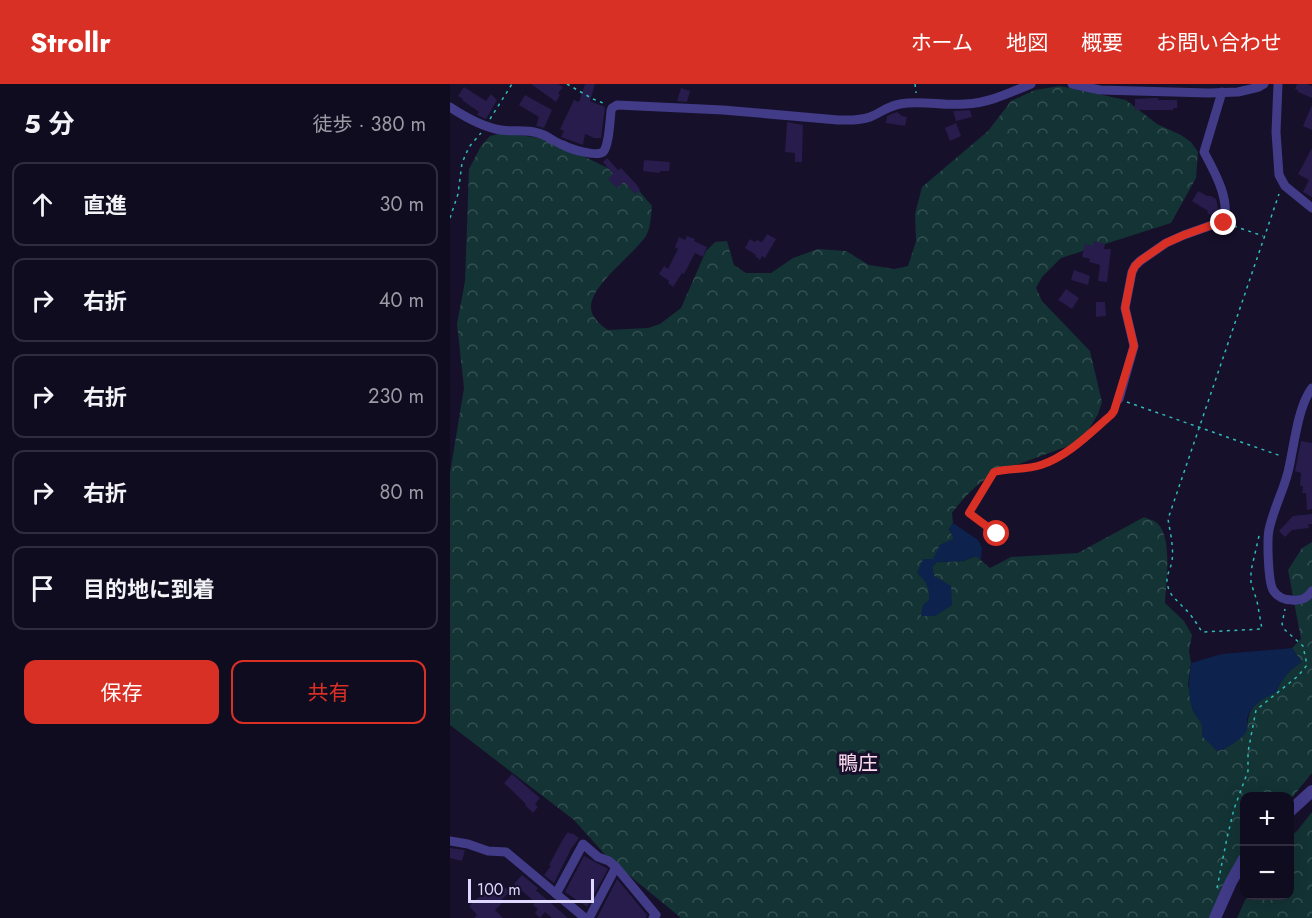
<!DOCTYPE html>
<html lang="ja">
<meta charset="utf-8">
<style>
body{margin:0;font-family:Jost,"Noto Sans JP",sans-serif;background:#1e1a2d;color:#f1f3f6}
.controls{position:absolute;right:18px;bottom:18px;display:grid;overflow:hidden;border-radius:12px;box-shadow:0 6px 24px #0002}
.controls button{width:54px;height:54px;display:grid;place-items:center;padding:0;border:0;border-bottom:2px solid #302c3e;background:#100c20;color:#f1f3f6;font:30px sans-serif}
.scale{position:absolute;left:18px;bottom:15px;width:126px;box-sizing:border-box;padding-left:6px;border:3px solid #dfd9ff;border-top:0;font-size:16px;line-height:21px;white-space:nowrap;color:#dfd9ff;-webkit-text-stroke:4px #16102a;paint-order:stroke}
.stop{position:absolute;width:18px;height:18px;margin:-14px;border:4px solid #d93025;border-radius:50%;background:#fff}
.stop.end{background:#d93025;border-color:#fff;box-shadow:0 2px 6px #0008}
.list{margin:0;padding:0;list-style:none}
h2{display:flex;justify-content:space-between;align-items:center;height:78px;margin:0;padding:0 24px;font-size:26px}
h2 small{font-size:20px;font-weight:400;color:#9c9ba5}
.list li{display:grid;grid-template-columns:39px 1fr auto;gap:18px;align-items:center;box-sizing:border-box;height:84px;margin:0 12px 12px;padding:0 12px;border:2px solid #302c3e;border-radius:12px}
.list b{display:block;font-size:22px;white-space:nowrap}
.list em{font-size:20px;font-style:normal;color:#9c9ba5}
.actions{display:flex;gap:12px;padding:18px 24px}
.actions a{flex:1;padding:14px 0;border:2px solid #d93025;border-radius:12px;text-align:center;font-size:21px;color:#d93025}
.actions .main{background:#d93025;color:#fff}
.icon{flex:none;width:33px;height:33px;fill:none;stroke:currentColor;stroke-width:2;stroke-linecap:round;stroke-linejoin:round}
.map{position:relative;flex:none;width:862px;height:834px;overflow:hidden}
header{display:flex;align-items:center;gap:36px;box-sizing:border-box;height:84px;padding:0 30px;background:#d93025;color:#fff}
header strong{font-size:28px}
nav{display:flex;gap:33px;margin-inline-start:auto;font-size:21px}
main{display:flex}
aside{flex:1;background:#100c20}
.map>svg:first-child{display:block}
.forest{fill:url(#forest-crowns)}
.water{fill:#0d224c}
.building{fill:#271c4b}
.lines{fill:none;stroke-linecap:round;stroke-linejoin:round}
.path{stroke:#30bcb9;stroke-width:1.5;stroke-dasharray:3 4.5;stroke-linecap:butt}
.minor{stroke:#413b88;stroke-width:9}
.tertiary{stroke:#413b88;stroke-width:12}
.route{stroke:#d93025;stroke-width:8}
.labels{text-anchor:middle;stroke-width:6;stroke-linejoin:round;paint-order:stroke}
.quarter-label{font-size:20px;fill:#ffdbf0;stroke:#16102a}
</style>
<header>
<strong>Strollr</strong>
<nav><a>ホーム</a><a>地図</a><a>概要</a><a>お問い合わせ</a></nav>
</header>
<main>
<aside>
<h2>5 分<small>徒歩 · 380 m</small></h2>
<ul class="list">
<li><svg class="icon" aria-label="ahead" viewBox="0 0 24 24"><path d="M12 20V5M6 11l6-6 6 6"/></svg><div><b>直進</b></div><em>30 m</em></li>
<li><svg class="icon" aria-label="right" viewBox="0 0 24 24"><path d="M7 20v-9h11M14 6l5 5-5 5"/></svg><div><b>右折</b></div><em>40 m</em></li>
<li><svg class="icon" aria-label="right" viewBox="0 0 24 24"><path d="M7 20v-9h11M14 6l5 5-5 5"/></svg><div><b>右折</b></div><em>230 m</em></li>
<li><svg class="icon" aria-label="right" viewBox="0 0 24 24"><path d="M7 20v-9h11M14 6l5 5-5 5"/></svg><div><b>右折</b></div><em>80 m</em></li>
<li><svg class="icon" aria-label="arrive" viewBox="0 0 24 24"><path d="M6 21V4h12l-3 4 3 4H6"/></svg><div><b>目的地に到着</b></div></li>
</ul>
<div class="actions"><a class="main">保存</a><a>共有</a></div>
</aside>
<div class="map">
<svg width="862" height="834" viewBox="0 0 862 834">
<defs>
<pattern id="forest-crowns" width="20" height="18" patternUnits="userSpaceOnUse" patternTransform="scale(1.5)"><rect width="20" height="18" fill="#133334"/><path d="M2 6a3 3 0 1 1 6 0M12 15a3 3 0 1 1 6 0" fill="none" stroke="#355052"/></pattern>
</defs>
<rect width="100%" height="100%" fill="#16102a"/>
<g class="forest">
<path d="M 610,2 L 676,16 L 707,40 L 731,51 L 741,58 L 748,68 L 746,94 L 721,139 L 611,174 L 592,193 L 586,204 L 592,217 L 640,267 L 652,318 L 648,330 L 635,352 L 624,360 L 547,388 C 528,398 515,412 502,429 L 503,439 L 499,445 L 504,455 L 490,461 L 475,496 L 480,507 L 479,516 L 485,532 L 484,493 L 482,483 L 487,478 L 513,477 L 526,472 L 540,484 L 561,473 L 628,469 L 694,433 C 698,435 704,436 707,439 C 723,453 716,499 715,519 L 734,537 L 742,551 L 739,567 L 741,579 L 738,600 L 743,627 L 773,666 L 797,646 C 798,623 806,617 826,608 C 831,595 839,586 851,578 L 842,564 L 851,555 L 838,486 L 852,464 L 862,458 L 862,689 L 840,716 L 840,712 L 794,712 L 794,762 L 759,834 L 229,834 L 230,833 L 159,775 L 124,736 L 0,641 L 0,389 L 14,304 L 7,240 L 15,197 L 19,85 L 31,62 L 40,52 L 52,49 L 91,54 L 104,58 L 164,87 L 186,103 L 202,122 C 201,130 201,142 197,150 C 186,170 133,205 142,229 C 145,236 152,242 158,246 L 198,244 L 210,240 L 231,224 L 256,167 L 265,158 L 277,157 L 284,181 L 296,189 L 321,189 L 343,174 L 368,165 L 396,167 L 419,181 L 445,185 L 458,182 L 466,157 L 465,130 L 472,103 L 538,47 L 561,17 L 585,6 Z"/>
<polygon points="862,728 862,834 787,834 797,812 840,812 840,753 847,747"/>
</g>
<g class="water">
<path d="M 503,439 L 528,456 L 532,464 L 531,476 L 526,472 L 513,477 L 487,478 L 482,483 L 484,492 L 501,502 L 502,521 L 485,532 L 471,532 L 473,521 L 479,516 C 480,503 476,497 467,489 L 473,475 L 483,475 L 490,461 L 504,455 L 499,445 Z"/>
<path d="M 842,564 L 852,578 C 840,586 831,595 826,608 C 816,613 802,620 798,632 C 796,636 798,642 797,646 C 794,654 775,666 767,667 L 752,652 C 753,633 749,640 743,626 C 737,613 739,593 741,579 L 772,570 Z"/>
</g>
<g class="building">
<polygon points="81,0 108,0 113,3 108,9 110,11 106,18"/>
<polygon points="135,0 145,0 140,17 155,23 151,54 144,54 135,50 133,61 111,53 114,47 110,45 124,16 129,18"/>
<polygon points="847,0 857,0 862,2 862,14 848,8 848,6 845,5"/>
<polygon points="14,3 36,17 41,10 47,16 36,35 27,31 29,28 12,16 13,15 8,12"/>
<polygon points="231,4 240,7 237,18 227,17"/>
<polygon points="75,11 102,26 94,44 86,42 89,33 69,21"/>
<polygon points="701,14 708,14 708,16 727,16 727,24 723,24 723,26 685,26 685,15"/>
<polygon points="862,21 862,46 853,42"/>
<polygon points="520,26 522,33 506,37 503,27"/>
<polygon points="447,28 452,32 457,33 455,42 436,39 437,32"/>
<polygon points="337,38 353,41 352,78 345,78 345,69 335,68"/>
<polygon points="506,39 511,52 500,57 495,44"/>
<polygon points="862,64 862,113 853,108 859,96 848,90"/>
<polygon points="157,74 168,86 171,84 187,101 190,106 185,110 174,98 167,104 158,95 163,90 153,78"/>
<polygon points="194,76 220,78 219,87 210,87 210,89 193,87"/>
<polygon points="748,107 757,112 761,112 766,115 769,129 766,133 764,133 757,129 758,127 742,117"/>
<polygon points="317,150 326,155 315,174 312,172 310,176 305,172 306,171 295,164 300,155 305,158 307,156 312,158"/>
<polygon points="237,152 245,155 244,157 257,163 253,173 245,169 234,190 232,189 223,203 218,199 219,197 209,190 214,182 218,185 228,165 225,163 229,153 235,156"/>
<polygon points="644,157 655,160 654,165 661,165 657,198 648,197 650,181 639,178 640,175 632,173 635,160 643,162"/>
<polygon points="624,186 640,192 638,201 621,196"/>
<polygon points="616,205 629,214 622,225 608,216"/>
<polygon points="646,218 655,218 656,232 646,233"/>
<polygon points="851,357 862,359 862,425 857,426 856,409 852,409 853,402 850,402 851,389 845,387"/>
<polygon points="862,430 862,440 858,440 859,444 842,446 835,453 829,447 843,432"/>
<polygon points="62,690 90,714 85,720 88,723 83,729 75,721 76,720 54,699"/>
<polygon points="118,748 121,750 122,749 129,754 121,765 104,799 94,791 101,782 99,781 113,755"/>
<polygon points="0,764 15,766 12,777 0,774"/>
<polygon points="134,772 158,785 137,823 115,808"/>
<polygon points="72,791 88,804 86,807 88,808 118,834 102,834 95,828 90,834 85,829 88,825 83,821 85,818 64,800"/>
<polygon points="167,795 197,831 196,834 147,834"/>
<polygon points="53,802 60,808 52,815 54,817 45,826 53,834 24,834 27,831 19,822 40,803 46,809"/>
</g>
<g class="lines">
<g class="path">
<polyline points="117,0 143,15 153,19"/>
<polyline points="465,0 466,9"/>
<polyline points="40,35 62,0"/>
<polyline points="0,134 8,110 12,79 19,63 31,49"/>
<polyline points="784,142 813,152"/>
<polyline points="677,318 831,372"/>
<path d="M 547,450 L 519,429 L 544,389 C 559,384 575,386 590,381 C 608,376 660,339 666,322"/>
<path d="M 809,452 L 801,487 L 801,499 L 807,517 L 812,545 L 752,548 C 746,538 740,529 732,522 C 728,517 723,514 720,508 C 713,493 720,489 722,477 C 724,463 720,448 718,435 L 829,110"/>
<polyline points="767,804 777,754 784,725 798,687 798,668 806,626 848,592 857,581 853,562 835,546 832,540 835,525"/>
</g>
<g class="minor">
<polyline points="622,0 650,6 759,9 788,8 809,3 814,0"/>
<polyline points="828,0 826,48 829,91 835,102 862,124"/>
<path d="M 0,23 C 15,33 33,43 51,46 C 63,48 75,45 88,49 C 97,51 104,58 113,61 C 120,65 146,73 153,68 C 159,62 160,36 161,27 L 162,24 L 167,21 L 273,26 L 388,36 C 399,36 409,37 420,33 C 430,29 438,22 450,20 C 471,16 493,22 515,20 C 539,19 559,9 581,0"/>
<path d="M 862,304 C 847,324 844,364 838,388 C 833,408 823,426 819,446 C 817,456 818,497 823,506 C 827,513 835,516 842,516 C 852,517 857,514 862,507"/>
<path d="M 669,315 L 684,262 L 675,224 L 682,188 L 685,182 L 690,177 L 716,159 L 734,151 L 765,140 L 774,139 C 780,114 765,89 754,68 L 772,8"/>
<polyline points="0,757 18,760 38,767 56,768 135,834"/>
<polyline points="106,810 133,760 148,773 159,777 166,783 206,831 203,834"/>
<polyline points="139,834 166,783"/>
</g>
<g class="tertiary">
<polyline points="840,727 862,707"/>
<polyline points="765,834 781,798 794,775"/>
</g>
</g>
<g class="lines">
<path class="route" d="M 547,450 L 519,429 L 544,388 C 559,384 576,386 591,381 C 618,372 640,349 661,331 L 664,327 L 684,262 L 675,224 L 682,188 L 685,182 L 690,177 L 716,159 L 734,151 L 765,140 L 774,139"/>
</g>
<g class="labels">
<g class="quarter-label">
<text x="408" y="686">鴨庄</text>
</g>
</g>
</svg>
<div class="controls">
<button>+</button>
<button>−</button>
</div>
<div class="scale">100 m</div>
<div class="stop" style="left:547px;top:450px"></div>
<div class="stop end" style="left:774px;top:139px"></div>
</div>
</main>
